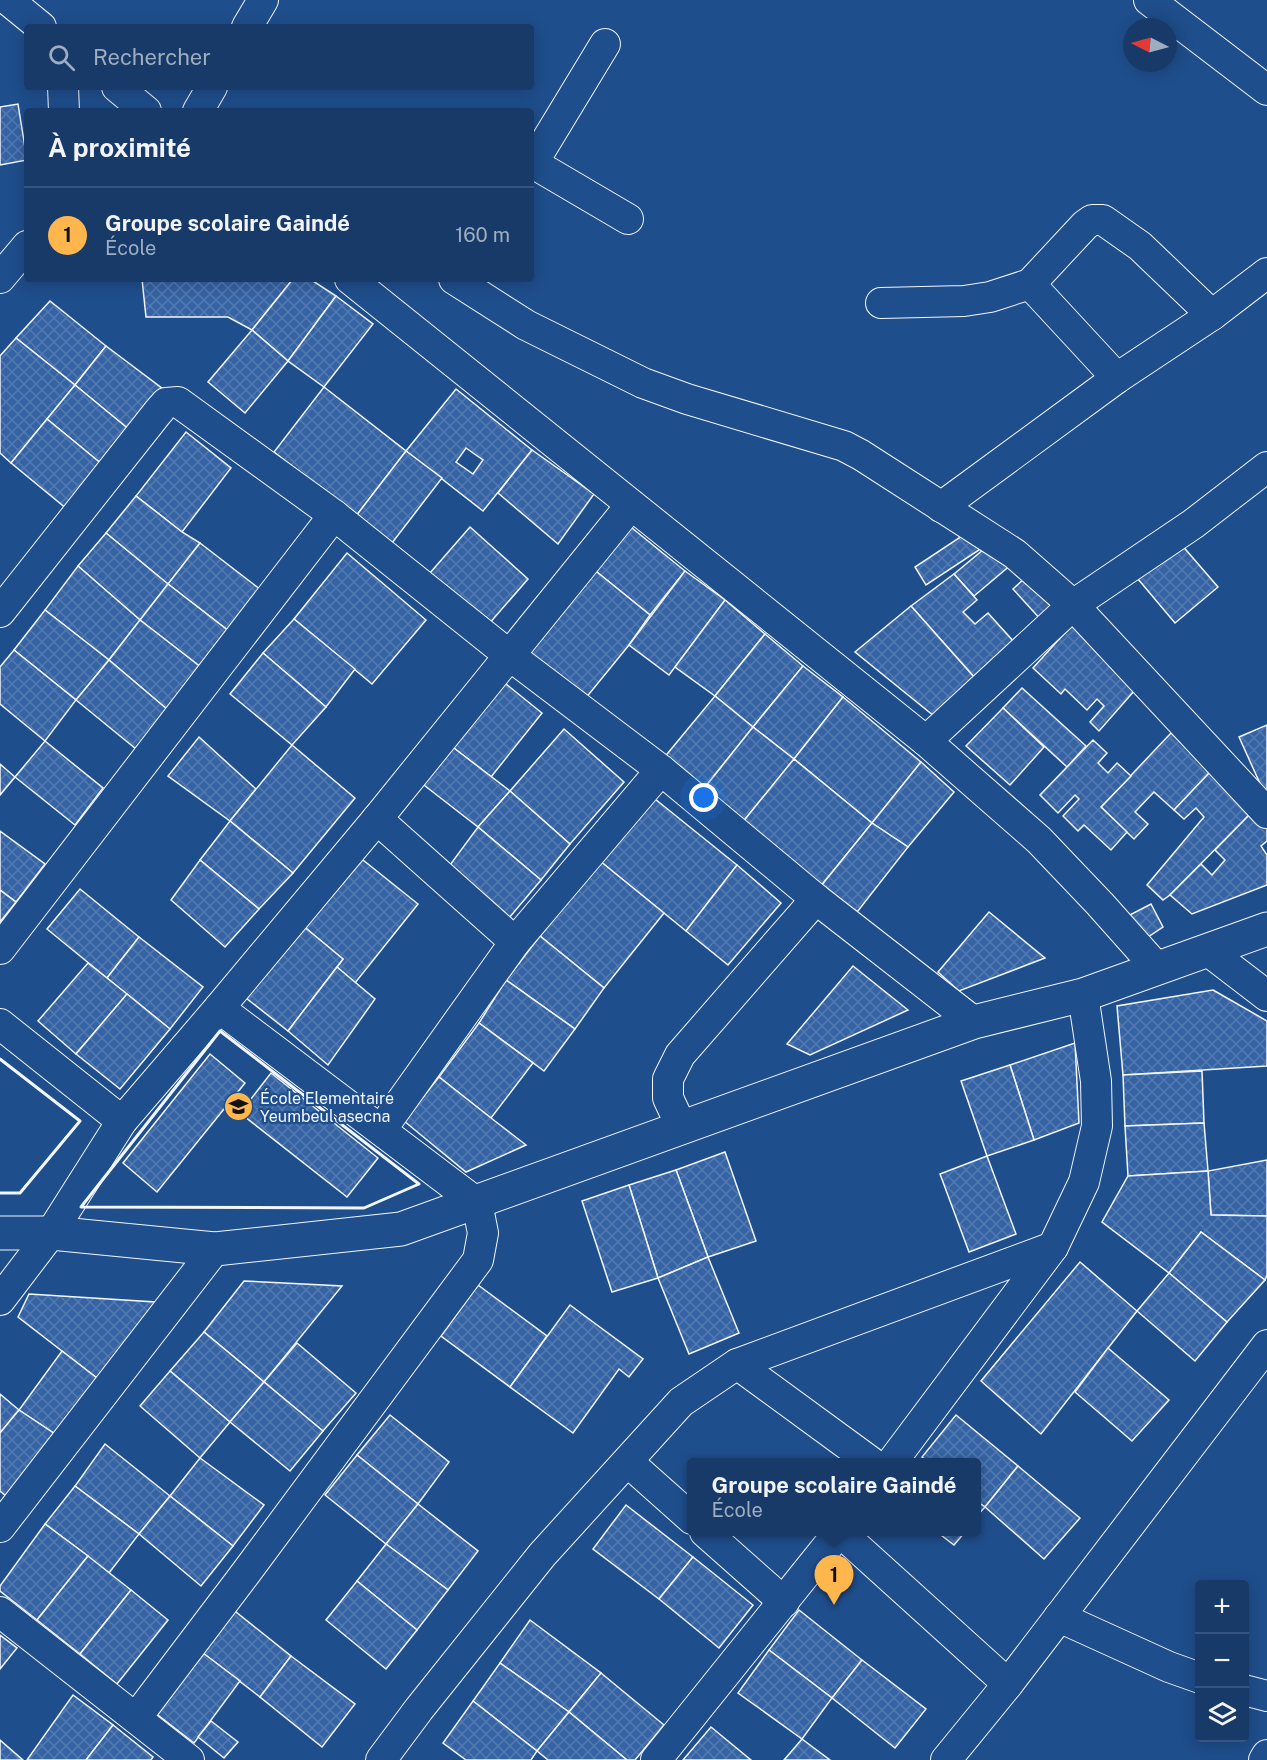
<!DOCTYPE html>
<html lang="fr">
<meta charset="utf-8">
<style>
body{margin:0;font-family:"Public Sans",sans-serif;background:#20416f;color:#f1f3f6}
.controls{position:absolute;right:18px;bottom:18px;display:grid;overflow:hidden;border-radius:6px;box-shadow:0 3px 15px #0003}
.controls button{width:54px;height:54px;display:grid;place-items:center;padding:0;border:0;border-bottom:2px solid #36547d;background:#173a69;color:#f1f3f6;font:30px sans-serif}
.compass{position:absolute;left:1123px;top:18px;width:54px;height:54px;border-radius:50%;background:#173a69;box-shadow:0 3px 15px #0003;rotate:276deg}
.you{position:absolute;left:704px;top:798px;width:21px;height:21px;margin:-15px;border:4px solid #fff;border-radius:50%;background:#1a73e8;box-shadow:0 0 0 9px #1a73e833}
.badge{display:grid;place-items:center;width:39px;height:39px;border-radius:50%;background:#ffb74d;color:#111;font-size:20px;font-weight:700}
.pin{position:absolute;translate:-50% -50px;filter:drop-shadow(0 2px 3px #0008)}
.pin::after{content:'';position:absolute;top:32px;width:21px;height:18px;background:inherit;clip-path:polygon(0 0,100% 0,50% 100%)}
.popup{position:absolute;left:687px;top:1458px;width:294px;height:78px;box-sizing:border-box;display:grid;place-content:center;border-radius:6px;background:#173a69;filter:drop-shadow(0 2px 4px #0005);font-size:20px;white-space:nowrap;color:#9eadc0}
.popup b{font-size:22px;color:#f1f3f6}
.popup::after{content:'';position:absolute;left:50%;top:100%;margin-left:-12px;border:12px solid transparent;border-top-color:#173a69}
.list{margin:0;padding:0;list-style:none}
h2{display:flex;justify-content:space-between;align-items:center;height:78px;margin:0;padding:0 24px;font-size:26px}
h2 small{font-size:20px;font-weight:400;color:#9eadc0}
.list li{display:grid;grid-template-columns:39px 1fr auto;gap:18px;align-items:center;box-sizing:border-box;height:96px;padding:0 24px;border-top:2px solid #36547d}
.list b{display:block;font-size:22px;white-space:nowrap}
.list p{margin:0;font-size:20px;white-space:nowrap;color:#9eadc0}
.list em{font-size:20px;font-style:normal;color:#9eadc0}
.icon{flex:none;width:33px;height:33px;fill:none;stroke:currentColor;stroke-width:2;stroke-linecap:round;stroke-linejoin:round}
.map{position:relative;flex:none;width:1267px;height:1760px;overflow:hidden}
.search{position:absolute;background:#173a69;box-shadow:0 3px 15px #0003;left:24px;top:24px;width:510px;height:66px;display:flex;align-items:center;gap:15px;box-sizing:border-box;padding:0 21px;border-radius:6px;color:#9eadc0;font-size:22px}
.panel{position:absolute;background:#173a69;box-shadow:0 3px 15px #0003;left:24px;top:108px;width:510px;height:174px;border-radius:6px}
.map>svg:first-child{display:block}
.building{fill:url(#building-cross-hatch);stroke:#f2f6ff;stroke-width:1.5;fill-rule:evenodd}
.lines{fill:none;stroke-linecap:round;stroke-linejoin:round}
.minor-casing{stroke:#f2f6ff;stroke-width:32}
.secondary-casing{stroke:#f2f6ff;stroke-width:35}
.minor{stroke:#1f4e8c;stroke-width:30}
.secondary{stroke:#1f4e8c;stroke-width:33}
.wall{stroke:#f2f6ff;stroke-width:3}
.labels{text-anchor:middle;stroke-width:4.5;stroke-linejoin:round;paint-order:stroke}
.poi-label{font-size:16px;fill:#f2f6ff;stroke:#1f4e8c;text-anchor:start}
</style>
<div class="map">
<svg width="1267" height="1760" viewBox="0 0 1267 1760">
<defs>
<pattern id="building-cross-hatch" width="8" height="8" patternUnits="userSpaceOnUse" patternTransform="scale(1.5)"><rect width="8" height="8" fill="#3563a3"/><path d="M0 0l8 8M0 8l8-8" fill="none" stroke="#537ab1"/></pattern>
</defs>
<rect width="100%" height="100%" fill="#1f4e8c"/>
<g class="building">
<polygon points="18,104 27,160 0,165 0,107"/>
<polygon points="142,279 293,279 252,330 228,317 146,317"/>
<polygon points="293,279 310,279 336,296 288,361 252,330"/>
<polygon points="336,296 373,324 324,387 288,361"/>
<polygon points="50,301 106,346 75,385 16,338"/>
<polygon points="252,330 288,361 245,413 208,382"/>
<polygon points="16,338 75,385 11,463 0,453 0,356"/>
<polygon points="106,346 171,395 137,436 75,385"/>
<polygon points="75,385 137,436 109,470 47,419"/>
<polygon points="324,387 406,451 356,516 274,452"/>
<path d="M 456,389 L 532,450 L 483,511 L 406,451 ZM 466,448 L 483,460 L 473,474 L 456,462 Z"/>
<polygon points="47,419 109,470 73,514 11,463"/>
<polygon points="186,432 231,468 182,532 136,496"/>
<polygon points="532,450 594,494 558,544 498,493"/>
<polygon points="406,451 442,478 392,543 356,516"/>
<polygon points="136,496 182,532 200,543 168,584 106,533"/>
<polygon points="627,524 685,571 650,615 592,568"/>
<polygon points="470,527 528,579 488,625 430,573"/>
<polygon points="971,530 982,548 926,585 915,567"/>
<polygon points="106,533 168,584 140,620 78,566"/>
<polygon points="200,543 261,590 230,632 168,584"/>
<polygon points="1180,543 1218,587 1175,623 1138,579"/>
<polygon points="989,545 1012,564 974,596 954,574"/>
<polygon points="347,553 426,620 372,684 294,619"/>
<polygon points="78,566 140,620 109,660 45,610"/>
<polygon points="592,568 650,615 629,645 585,699 523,650"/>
<polygon points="685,571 725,600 669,675 629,645"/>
<polygon points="954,574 977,600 963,612 975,624 988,613 1015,643 974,677 911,606"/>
<polygon points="1026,577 1055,611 1043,622 1013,589"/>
<polygon points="168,584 230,632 202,668 140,620"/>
<polygon points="725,600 765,634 715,696 675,667"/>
<polygon points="911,606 974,677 934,716 855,652"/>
<polygon points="45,610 109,660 76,700 14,650"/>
<polygon points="294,619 355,669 326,707 263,653"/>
<polygon points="140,620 202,668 168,710 109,660"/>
<polygon points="1072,625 1135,690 1099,731 1090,722 1104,706 1097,699 1087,710 1065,689 1061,694 1033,668"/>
<polygon points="765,634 803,666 753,727 715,696"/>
<polygon points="14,650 76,700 45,741 0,704 0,667"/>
<polygon points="263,653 326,707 292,745 230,694"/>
<polygon points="109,660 168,710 136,749 76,700"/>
<polygon points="803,666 843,697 794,759 753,727"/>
<polygon points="501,680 542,713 491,777 450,745"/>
<polygon points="1022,688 1086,746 1067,767 1003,708"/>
<polygon points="715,696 753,727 702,791 663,759"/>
<polygon points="843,697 921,762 872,823 794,759"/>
<polygon points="1003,708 1044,747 1010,785 966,746"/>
<polygon points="1267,725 1267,799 1239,737"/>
<polygon points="753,727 794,759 742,823 702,791"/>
<polygon points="564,729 624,782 570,844 510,791"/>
<polygon points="1171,733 1211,771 1174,810 1154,792 1135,812 1148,824 1134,839 1101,807"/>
<polygon points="199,737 256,789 230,821 168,776"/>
<polygon points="1093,740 1107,753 1098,763 1108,773 1117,763 1131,776 1101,807 1127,832 1111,850 1084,825 1078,831 1063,816 1079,799 1075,795 1058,813 1040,795"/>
<polygon points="45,741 103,788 75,825 15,777"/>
<polygon points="292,745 355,798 293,873 230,821"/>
<polygon points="450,745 510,791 478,827 420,782"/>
<polygon points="794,759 872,823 821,886 742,823"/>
<polygon points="921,762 954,792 908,847 872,823"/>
<polygon points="0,764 15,777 0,795"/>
<polygon points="1211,771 1253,811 1170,895 1163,900 1147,885 1204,817 1196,808 1184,819 1174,810"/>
<polygon points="510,791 570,844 541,880 478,827"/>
<polygon points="655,799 737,865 686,931 600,861"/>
<polygon points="1253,811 1267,828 1267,841 1261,846 1267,855 1267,885 1192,914 1170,895 1201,864 1212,875 1225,860 1215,850"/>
<polygon points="230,821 293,873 259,909 200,860"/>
<polygon points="872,823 908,847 854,916 821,886"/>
<polygon points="478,827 541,880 509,918 447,869"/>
<polygon points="0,831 45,864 16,902 0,890"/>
<polygon points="358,856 418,904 355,983 337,967 343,959 302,925"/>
<polygon points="200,860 259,909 225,947 171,900"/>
<polygon points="600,861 664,913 604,988 540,936"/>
<polygon points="737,865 781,903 728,965 686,931"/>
<polygon points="80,889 139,937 107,978 47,929"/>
<polygon points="0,890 16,902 0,922"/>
<polygon points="1151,904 1163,927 1139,943 1122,919"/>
<polygon points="989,912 1045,958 959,991 938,972"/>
<polygon points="302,925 343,959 288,1031 246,998"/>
<polygon points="540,936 604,988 575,1029 506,980"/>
<polygon points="139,937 203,987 170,1029 107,978"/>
<polygon points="88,963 127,994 76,1054 38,1021"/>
<polygon points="853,966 908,1010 810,1055 787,1044"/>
<polygon points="337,967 375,999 328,1065 288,1031"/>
<polygon points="506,980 575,1029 544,1071 479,1023"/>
<polygon points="1213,990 1267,1021 1267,1066 1123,1075 1117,1006"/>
<polygon points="127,994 170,1029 120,1089 76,1054"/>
<polygon points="479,1023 533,1063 491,1118 439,1077"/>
<polygon points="1075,1043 1079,1123 1034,1140 1010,1065"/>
<polygon points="210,1054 245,1083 157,1192 123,1163"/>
<polygon points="1010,1065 1034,1140 987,1156 961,1081"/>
<polygon points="1202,1071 1204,1123 1125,1126 1123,1075"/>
<polygon points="271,1073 378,1158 347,1197 240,1113"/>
<polygon points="439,1077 491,1118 526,1145 466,1172 404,1121"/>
<polygon points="1204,1123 1208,1171 1128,1176 1125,1126"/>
<polygon points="725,1152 756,1241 708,1257 676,1170"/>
<polygon points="987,1156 1016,1234 969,1252 940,1174"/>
<polygon points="1267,1160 1267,1216 1211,1215 1208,1171"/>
<polygon points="676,1170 708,1257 658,1278 629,1185"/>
<polygon points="1208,1171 1211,1215 1267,1216 1267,1275 1265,1280 1201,1232 1169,1273 1102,1222 1128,1176"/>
<polygon points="629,1185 658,1278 612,1292 582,1201"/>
<polygon points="1201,1232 1265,1280 1227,1322 1169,1273"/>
<polygon points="708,1257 739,1333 689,1354 658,1278"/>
<polygon points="1080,1262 1137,1311 1041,1434 981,1381"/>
<polygon points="1169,1273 1227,1322 1195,1361 1137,1311"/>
<polygon points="244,1281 342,1286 264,1382 204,1332"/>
<polygon points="478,1285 547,1336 510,1387 441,1336"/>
<polygon points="29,1294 171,1303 106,1385 18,1317"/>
<polygon points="570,1305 643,1359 629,1377 619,1369 573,1433 510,1387"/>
<polygon points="204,1332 264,1382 230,1422 170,1371"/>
<polygon points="297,1343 356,1393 323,1431 264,1382"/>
<polygon points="1108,1348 1169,1400 1132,1441 1075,1392"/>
<polygon points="62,1351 106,1385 61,1438 19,1410"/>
<polygon points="170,1371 230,1422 200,1458 140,1406"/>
<polygon points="264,1382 323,1431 290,1471 230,1422"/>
<polygon points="0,1394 19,1410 0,1433"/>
<polygon points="19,1410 61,1438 13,1502 0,1491 0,1433"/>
<polygon points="390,1415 449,1462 418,1504 357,1455"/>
<polygon points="956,1415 1018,1466 985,1507 976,1501 976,1462 929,1462 922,1457"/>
<polygon points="105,1444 170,1496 139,1534 75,1486"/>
<polygon points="357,1455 418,1504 386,1544 325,1495"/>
<polygon points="200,1458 264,1505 233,1546 170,1496"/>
<polygon points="1018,1466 1080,1518 1044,1559 985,1507"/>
<polygon points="75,1486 139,1534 109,1573 45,1524"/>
<polygon points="170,1496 233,1546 201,1586 139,1534"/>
<polygon points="976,1501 985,1507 976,1517"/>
<polygon points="418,1504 478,1551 448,1590 386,1544"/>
<polygon points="626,1505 693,1557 659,1599 593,1549"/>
<polygon points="45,1524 88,1556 37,1620 0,1591 0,1586"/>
<polygon points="937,1532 965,1532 954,1545"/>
<polygon points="386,1544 448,1590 417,1630 357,1581"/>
<polygon points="88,1556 131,1590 80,1654 37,1620"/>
<polygon points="693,1557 753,1605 719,1648 659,1599"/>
<polygon points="357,1581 417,1630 386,1669 326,1620"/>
<polygon points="131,1590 168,1620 117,1684 80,1654"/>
<polygon points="231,1608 291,1656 260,1697 199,1650"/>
<polygon points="799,1610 862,1660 832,1698 769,1650"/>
<polygon points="530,1620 601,1673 569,1712 500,1663"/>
<polygon points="0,1635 17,1648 0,1669"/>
<polygon points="199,1650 240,1681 194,1743 154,1712"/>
<polygon points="769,1650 832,1698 802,1739 738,1693"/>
<polygon points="291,1656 355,1704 322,1747 260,1697"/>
<polygon points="862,1660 926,1709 895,1748 832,1698"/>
<polygon points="500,1663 569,1712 537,1751 473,1701"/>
<polygon points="601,1673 664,1725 635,1760 627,1760 569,1712"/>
<polygon points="73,1695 113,1725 86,1760 27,1760"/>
<polygon points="473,1701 537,1751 531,1760 466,1760 443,1743"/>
<polygon points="569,1712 627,1760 548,1760 537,1751"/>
<polygon points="211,1721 238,1742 224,1758 198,1737"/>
<polygon points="113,1725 153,1757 151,1760 86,1760"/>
<polygon points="711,1727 751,1760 683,1760"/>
<polygon points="802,1739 830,1760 784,1760"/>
<polygon points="0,1740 23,1760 0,1760"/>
</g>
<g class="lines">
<defs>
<g id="minor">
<polyline points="8,0 41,27"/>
<polyline points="1149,0 1267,90"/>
<polyline points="247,27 263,0"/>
<polyline points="63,87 64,111"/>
<polyline points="117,87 146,111"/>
<polyline points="198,111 212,87"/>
<polyline points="531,162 628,219"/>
<polyline points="531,166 605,44"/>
<polyline points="0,278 27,246"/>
<polyline points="350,279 926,741 1039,840 1100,904 1157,968"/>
<polyline points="454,279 526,325 643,383 687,399 844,446 861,455 1015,554 1073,605 1267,813"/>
<polyline points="1030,284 1085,225 1092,220 1103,220 1140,246 1212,315"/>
<polyline points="881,303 964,301 990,297 1030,284 1117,378"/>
<polyline points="941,507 1117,378 1212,315 1267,273"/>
<polyline points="0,612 158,412 166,403 178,402 334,515 509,655 661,770 816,899 974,1022"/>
<polyline points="926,741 1073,605 1193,524 1267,467"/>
<polyline points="377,819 515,942"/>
<polyline points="0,949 334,515"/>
<polyline points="1207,950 1267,996"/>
<polyline points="0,1024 122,1121"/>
<polyline points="682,1128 668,1098 668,1079 680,1055 816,899"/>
<polyline points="381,1130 515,942 661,770"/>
<polyline points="0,1300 51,1233 122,1121 219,1008 377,819 631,505"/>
<polyline points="737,1364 871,1462"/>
<polyline points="628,1462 692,1519"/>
<polyline points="892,1462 1053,1247 1084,1182 1097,1126 1096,1081 1083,995"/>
<polyline points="0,1527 215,1249"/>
<polyline points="705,1532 784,1602"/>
<polyline points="840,1532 1008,1684"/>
<polyline points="0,1612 189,1760"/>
<polyline points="1059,1617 1169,1667 1200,1678"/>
<polyline points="1244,1690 1267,1696"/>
<polyline points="136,1718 245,1574 478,1260 483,1233 477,1203 219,1008"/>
<polyline points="381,1760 419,1709 542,1555 681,1402 737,1364 1053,1247"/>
<polyline points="656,1760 839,1532"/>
<polyline points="946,1760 1008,1684 1267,1345"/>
<polyline points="1264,1760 1267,1755"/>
</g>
<polyline id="secondary" points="0,1233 51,1233 215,1249 401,1229 974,1022 1083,995 1267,929"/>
</defs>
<use href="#minor" class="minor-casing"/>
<use href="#secondary" class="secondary-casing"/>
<use href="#minor" class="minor"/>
<use href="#secondary" class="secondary"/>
<g class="wall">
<polygon points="220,1031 419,1184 364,1208 81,1207"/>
<polyline points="0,1059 80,1121 20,1193 0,1193"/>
</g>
</g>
<defs>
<symbol id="school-disc" viewBox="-11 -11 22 22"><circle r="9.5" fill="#ffb74d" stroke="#1f4e8c"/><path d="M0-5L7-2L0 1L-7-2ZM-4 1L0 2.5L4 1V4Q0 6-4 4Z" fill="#111"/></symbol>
</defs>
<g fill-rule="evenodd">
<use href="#school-disc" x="222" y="1090" width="33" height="33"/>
</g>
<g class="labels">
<g class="poi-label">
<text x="260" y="1104">École Elementaire<tspan x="260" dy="18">Yeumbeul asecna</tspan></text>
</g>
</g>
</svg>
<div class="controls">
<button>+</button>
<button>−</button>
<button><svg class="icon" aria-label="layers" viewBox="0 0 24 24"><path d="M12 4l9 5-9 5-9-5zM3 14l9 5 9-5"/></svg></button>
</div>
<svg class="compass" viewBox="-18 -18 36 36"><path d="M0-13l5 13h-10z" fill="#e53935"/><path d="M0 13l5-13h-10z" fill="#9eadc0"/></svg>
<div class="you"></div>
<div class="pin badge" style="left:834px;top:1605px">1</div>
<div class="popup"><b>Groupe scolaire Gaindé</b>École</div>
<div class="search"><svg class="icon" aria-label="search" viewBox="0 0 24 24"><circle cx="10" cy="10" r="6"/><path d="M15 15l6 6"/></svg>Rechercher</div>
<section class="panel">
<h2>À proximité<small></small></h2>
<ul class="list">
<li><span class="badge">1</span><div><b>Groupe scolaire Gaindé</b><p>École</p></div><em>160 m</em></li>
</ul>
</section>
</div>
